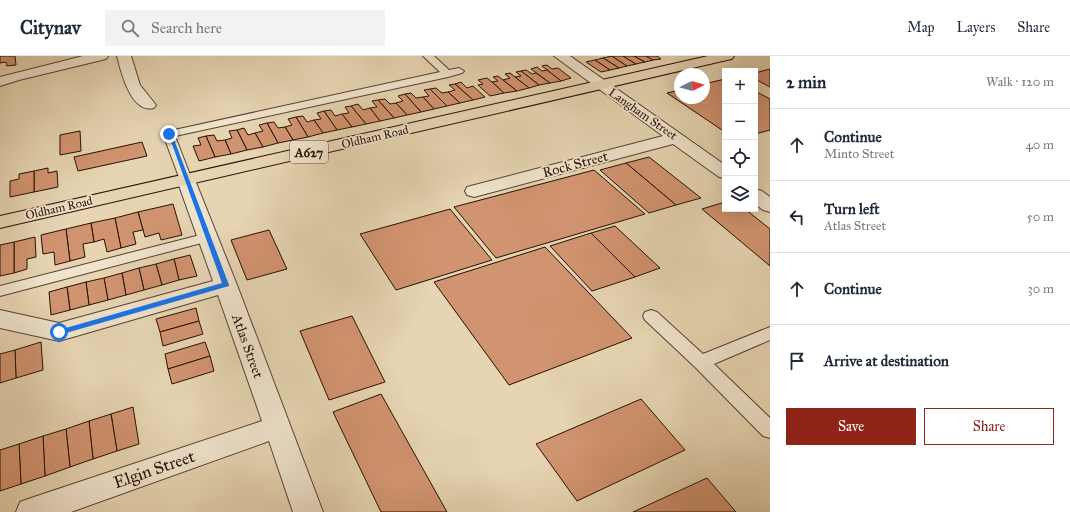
<!DOCTYPE html>
<meta charset="utf-8">
<style>
body{margin:0;font-family:"IM FELL Great Primer",serif;background:#f2f2f3;color:#1f2937}
.controls{position:absolute;right:12px;top:12px;display:grid;overflow:hidden;border-radius:0px;box-shadow:0 4px 16px #0002}
.controls button{width:36px;height:36px;display:grid;place-items:center;padding:0;border:0;border-bottom:1px solid #e0e1e3;background:#fff;color:#1f2937;font:20px sans-serif}
.compass{position:absolute;left:674px;top:12px;width:36px;height:36px;border-radius:50%;background:#fff;box-shadow:0 4px 16px #0002;rotate:85deg}
.stop{position:absolute;width:12px;height:12px;margin:-9px;border:3px solid #1a73e8;border-radius:50%;background:#fff}
.stop.end{background:#1a73e8;border-color:#fff;box-shadow:0 1px 4px #0008}
.list{margin:0;padding:0;list-style:none}
h2{display:flex;justify-content:space-between;align-items:center;height:52px;margin:0;padding:0 16px;font-size:17px}
h2 small{font-size:13px;font-weight:400;color:#747a83}
.list li{display:grid;grid-template-columns:26px 1fr auto;gap:12px;align-items:center;box-sizing:border-box;height:72px;padding:0 16px;border-top:1px solid #e0e1e3}
.list b{display:block;font-size:15px;white-space:nowrap}
.list p{margin:0;font-size:13px;white-space:nowrap;color:#747a83}
.list em{font-size:13px;font-style:normal;color:#747a83}
.actions{display:flex;gap:8px;padding:12px 16px}
.actions a{flex:1;padding:9px 0;border:1px solid #8f2418;border-radius:0px;text-align:center;font-size:14px;color:#8f2418}
.actions .main{background:#8f2418;color:#fff}
.icon{flex:none;width:22px;height:22px;fill:none;stroke:currentColor;stroke-width:2;stroke-linecap:round;stroke-linejoin:round}
.map{position:relative;flex:none;width:770px;height:456px;overflow:hidden}
header{display:flex;align-items:center;gap:24px;box-sizing:border-box;height:56px;padding:0 20px;background:#fff;border-bottom:1px solid #e0e1e3}
header strong{font-size:19px}
nav{display:flex;gap:22px;margin-inline-start:auto;font-size:14px}
.search{width:280px;height:36px;background:#f2f2f3;display:flex;align-items:center;gap:10px;box-sizing:border-box;padding:0 14px;border-radius:0px;color:#747a83;font-size:15px}
main{display:flex}
aside{flex:1;background:#fff}
.map>svg:first-child{display:block}
.building{fill:#d19470;stroke:#271002}
.lines{fill:none;stroke-linecap:round;stroke-linejoin:round}
.service-casing{stroke:#57412e;stroke-width:2}
.minor-casing{stroke:#57412e;stroke-width:2}
.trunk-casing{stroke:#271002;stroke-width:2}
.service{fill:#efe3cd;fill-rule:evenodd}
.minor{fill:#efe3cd;fill-rule:evenodd}
.trunk{fill:#e6d4b2;fill-rule:evenodd}
.route{fill:#1a73e8}
.labels{text-anchor:middle;stroke-width:3.5;stroke-linejoin:round;paint-order:stroke}
.far-street-label{font-size:12px;fill:#271002;stroke:#efe3cd}
.shield{fill:#efe3cd;stroke:#634f3f;stroke-width:1}
.shield-label{font-size:13px;font-weight:bold;fill:#271002}
.street-label{font-size:14px;fill:#271002;stroke:#efe3cd}
.near-street-label{font-size:17px;fill:#271002;stroke:#efe3cd}
</style>
<header>
<strong>Citynav</strong>
<div class="search"><svg class="icon" aria-label="search" viewBox="0 0 24 24"><circle cx="10" cy="10" r="6"/><path d="M15 15l6 6"/></svg>Search here</div>
<nav><a>Map</a><a>Layers</a><a>Share</a></nav>
</header>
<main>
<div class="map">
<svg width="770" height="456" viewBox="0 0 770 456">
<rect width="100%" height="100%" fill="#e6d4b2"/>
<filter id="stains"><feTurbulence type="fractalNoise" baseFrequency=".005" numOctaves="4"/><feColorMatrix values="0 0 0 0 .2 0 0 0 0 .09 0 0 0 0 .02 0 0 0 .5 -.17"/></filter>
<radialGradient id="worn" r=".72"><stop offset=".6" stop-color="#630" stop-opacity="0"/><stop offset="1" stop-color="#630" stop-opacity=".3"/></radialGradient>
<g class="building">
<polygon points="0,0 15,0 16,9 7,10 6,6 0,7"/>
<polygon points="612,0 627,10 619,12 603,2"/>
<polygon points="612,0 623,0 636,8 627,10"/>
<polygon points="623,0 634,0 645,6 636,8"/>
<polygon points="634,0 646,0 653,4 645,6"/>
<polygon points="646,0 657,0 661,3 653,4"/>
<polygon points="603,2 619,12 610,14 595,4"/>
<polygon points="595,4 610,14 601,16 586,6"/>
<polygon points="547,9 552,13 558,12 571,22 561,25 542,10"/>
<polygon points="537,11 542,15 547,14 561,25 550,27 531,13"/>
<polygon points="770,13 770,31 755,23 755,17"/>
<polygon points="526,14 532,18 536,17 550,27 539,29 521,15"/>
<polygon points="521,15 539,29 529,32 515,21 521,20 516,16"/>
<polygon points="510,17 515,21 529,32 517,35 503,24 510,22 505,18"/>
<polygon points="498,20 503,24 517,35 504,37 492,26 498,25 493,21"/>
<polygon points="487,22 492,26 504,37 490,40 478,29 483,28 478,24"/>
<polygon points="725,23 725,76 667,37 680,34 680,42 704,42 704,28"/>
<polygon points="461,26 467,32 473,30 485,41 473,44 455,28"/>
<polygon points="455,28 473,44 460,47 448,36 455,34 449,29"/>
<polygon points="436,32 442,37 448,36 460,47 447,50 430,33"/>
<polygon points="430,33 447,50 434,53 423,41 429,40 424,34"/>
<polygon points="755,35 770,43 770,74 755,78"/>
<polygon points="411,37 416,42 423,41 434,53 421,56 405,38"/>
<polygon points="405,38 421,56 407,59 396,47 403,45 398,40"/>
<polygon points="385,43 390,48 396,47 407,59 394,62 378,44"/>
<polygon points="378,44 394,62 380,65 370,52 377,51 372,45"/>
<polygon points="358,48 363,54 370,52 380,65 366,68 351,50"/>
<polygon points="351,50 366,68 352,71 342,58 349,57 345,51"/>
<polygon points="331,54 335,60 342,58 352,71 337,74 324,55"/>
<polygon points="324,55 337,74 323,77 314,64 321,63 317,57"/>
<polygon points="303,60 307,66 314,64 323,77 308,81 296,61"/>
<polygon points="296,61 308,81 293,84 285,71 292,69 288,63"/>
<polygon points="274,66 278,72 285,71 293,84 278,87 267,67"/>
<polygon points="267,67 278,87 263,91 255,77 263,75 259,69"/>
<polygon points="244,72 248,79 255,77 263,91 247,94 237,74"/>
<polygon points="237,74 247,94 231,98 225,84 232,82 229,75"/>
<polygon points="80,75 81,95 60,99 60,79"/>
<polygon points="214,79 217,85 225,84 231,98 215,101 206,80"/>
<polygon points="206,80 215,101 199,105 193,90 201,89 198,82"/>
<polygon points="142,86 147,100 78,115 74,101"/>
<polygon points="649,101 701,142 676,149 626,107"/>
<polygon points="626,107 676,149 649,157 600,114"/>
<polygon points="48,112 48,117 57,115 58,131 34,136 34,115"/>
<polygon points="594,114 645,158 496,202 454,151"/>
<polygon points="34,115 34,136 10,141 10,125 19,123 19,118"/>
<polygon points="725,146 725,153 745,153 770,173 770,210 702,153"/>
<polygon points="173,148 182,179 161,184 159,177 145,181 138,156"/>
<polygon points="450,153 492,204 396,234 360,178"/>
<polygon points="138,156 143,174 133,176 136,188 121,192 115,162"/>
<polygon points="115,162 121,192 107,196 104,183 94,186 91,167"/>
<polygon points="91,167 94,186 83,188 85,201 70,205 66,173"/>
<polygon points="615,170 660,212 635,221 591,177"/>
<polygon points="66,173 70,205 55,209 54,196 43,198 41,179"/>
<polygon points="269,174 287,213 247,224 231,184"/>
<polygon points="591,177 635,221 592,235 550,190"/>
<polygon points="35,181 36,201 27,203 27,213 14,217 14,186"/>
<polygon points="14,186 14,217 0,220 0,189"/>
<polygon points="545,191 632,282 509,329 434,226"/>
<polygon points="190,199 197,220 179,224 174,203"/>
<polygon points="174,203 179,224 162,229 156,208"/>
<polygon points="156,208 162,229 144,234 139,212"/>
<polygon points="139,212 144,234 126,239 122,217"/>
<polygon points="122,217 126,239 108,244 104,222"/>
<polygon points="104,222 108,244 89,249 86,226"/>
<polygon points="86,226 89,249 70,254 67,231"/>
<polygon points="67,231 70,254 51,259 49,236"/>
<polygon points="196,252 199,265 160,276 156,263"/>
<polygon points="352,260 385,326 329,344 300,275"/>
<polygon points="199,265 203,278 163,290 160,276"/>
<polygon points="41,286 43,314 16,322 15,294"/>
<polygon points="205,286 210,300 168,313 165,298"/>
<polygon points="15,294 16,322 0,327 0,298"/>
<polygon points="210,300 214,315 172,328 168,313"/>
<polygon points="381,338 447,456 381,456 333,356"/>
<polygon points="641,343 685,394 577,445 536,388"/>
<polygon points="133,351 139,388 117,395 111,358"/>
<polygon points="111,358 117,395 93,403 89,365"/>
<polygon points="89,365 93,403 70,411 66,373"/>
<polygon points="66,373 70,411 45,420 43,380"/>
<polygon points="43,380 45,420 21,428 19,388"/>
<polygon points="19,388 21,428 0,435 0,394"/>
<polygon points="707,422 736,456 633,456"/>
</g>
<g class="lines">
<defs>
<g id="service">
<polygon points="423,0 434,0 449,14 459,12 464,15 462,17 448,21 175,80 192,124 190,127 182,127 180,124 163,78 165,76 440,16"/>
<polygon points="208,177 213,178 215,181 213,184 0,240 0,230"/>
<polygon points="651,254 657,256 703,298 770,271 770,284 714,308 770,362 770,382 763,380 695,311 645,264 643,260 645,256"/>
</g>
<g id="minor">
<polygon points="83,0 108,0 106,3 19,24 0,30 0,21"/>
<path d="M 117,0 L 131,0 L 140,29 L 156,49 L 154,52 C 131,58 121,16 117,0 Z"/>
<polygon points="554,0 570,0 725,109 725,122 719,121 673,88 474,141 467,139 465,135 467,131 663,80"/>
<polygon points="186,118 192,120 195,124 237,229 323,456 293,456 269,385 71,456 16,456 20,446 31,442 262,365 218,239 59,285 0,272 0,254 59,267 213,225 177,124 180,120"/>
<polygon points="755,133 762,135 770,141 770,156 763,154 755,148"/>
</g>
<polygon id="trunk" points="708,0 734,0 732,3 727,4 0,172 0,160"/>
</defs>
<use href="#service" class="service-casing"/>
<use href="#minor" class="minor-casing"/>
<use href="#trunk" class="trunk-casing"/>
<use href="#service" class="service"/>
<use href="#minor" class="minor"/>
<use href="#trunk" class="trunk"/>
</g>
<polygon class="route" points="168,77 172,78 229,229 229,230 59,279 57,278 56,276 59,274 222,227"/>
<g class="labels">
<g class="far-street-label">
<text transform="translate(643 58) rotate(35)" y="4">Langham Street</text>
<text transform="translate(375 81) rotate(-13)" y="4">Oldham Road</text>
<text transform="translate(59 152) rotate(-13)" y="4">Oldham Road</text>
</g>
<rect class="shield" x="290" y="85" width="38" height="22" rx="3"/>
<g class="shield-label">
<text x="309" y="101">A627</text>
</g>
<g class="street-label">
<text transform="translate(575 108) rotate(-15)" y="5">Rock Street</text>
<text transform="translate(248 290) rotate(70)" y="5">Atlas Street</text>
</g>
<g class="near-street-label">
<text transform="translate(154 413) rotate(-19)" y="6">Elgin Street</text>
</g>
</g>
<rect width="100%" height="100%" filter="url(#stains)"/>
<rect width="100%" height="100%" fill="url(#worn)"/>
</svg>
<div class="controls">
<button>+</button>
<button>−</button>
<button><svg class="icon" aria-label="locate" viewBox="0 0 24 24"><circle cx="12" cy="12" r="6"/><path d="M12 2v4M12 18v4M2 12h4M18 12h4"/></svg></button>
<button><svg class="icon" aria-label="layers" viewBox="0 0 24 24"><path d="M12 4l9 5-9 5-9-5zM3 14l9 5 9-5"/></svg></button>
</div>
<svg class="compass" viewBox="-18 -18 36 36"><path d="M0-13l5 13h-10z" fill="#e53935"/><path d="M0 13l5-13h-10z" fill="#747a83"/></svg>
<div class="stop" style="left:59px;top:276px"></div>
<div class="stop end" style="left:169px;top:78px"></div>
</div>
<aside>
<h2>2 min<small>Walk · 120 m</small></h2>
<ul class="list">
<li><svg class="icon" aria-label="ahead" viewBox="0 0 24 24"><path d="M12 20V5M6 11l6-6 6 6"/></svg><div><b>Continue</b><p>Minto Street</p></div><em>40 m</em></li>
<li><svg class="icon" aria-label="left" viewBox="0 0 24 24"><path d="M17 20v-9H6M10 6l-5 5 5 5"/></svg><div><b>Turn left</b><p>Atlas Street</p></div><em>50 m</em></li>
<li><svg class="icon" aria-label="ahead" viewBox="0 0 24 24"><path d="M12 20V5M6 11l6-6 6 6"/></svg><div><b>Continue</b></div><em>30 m</em></li>
<li><svg class="icon" aria-label="arrive" viewBox="0 0 24 24"><path d="M6 21V4h12l-3 4 3 4H6"/></svg><div><b>Arrive at destination</b></div></li>
</ul>
<div class="actions"><a class="main">Save</a><a>Share</a></div>
</aside>
</main>
